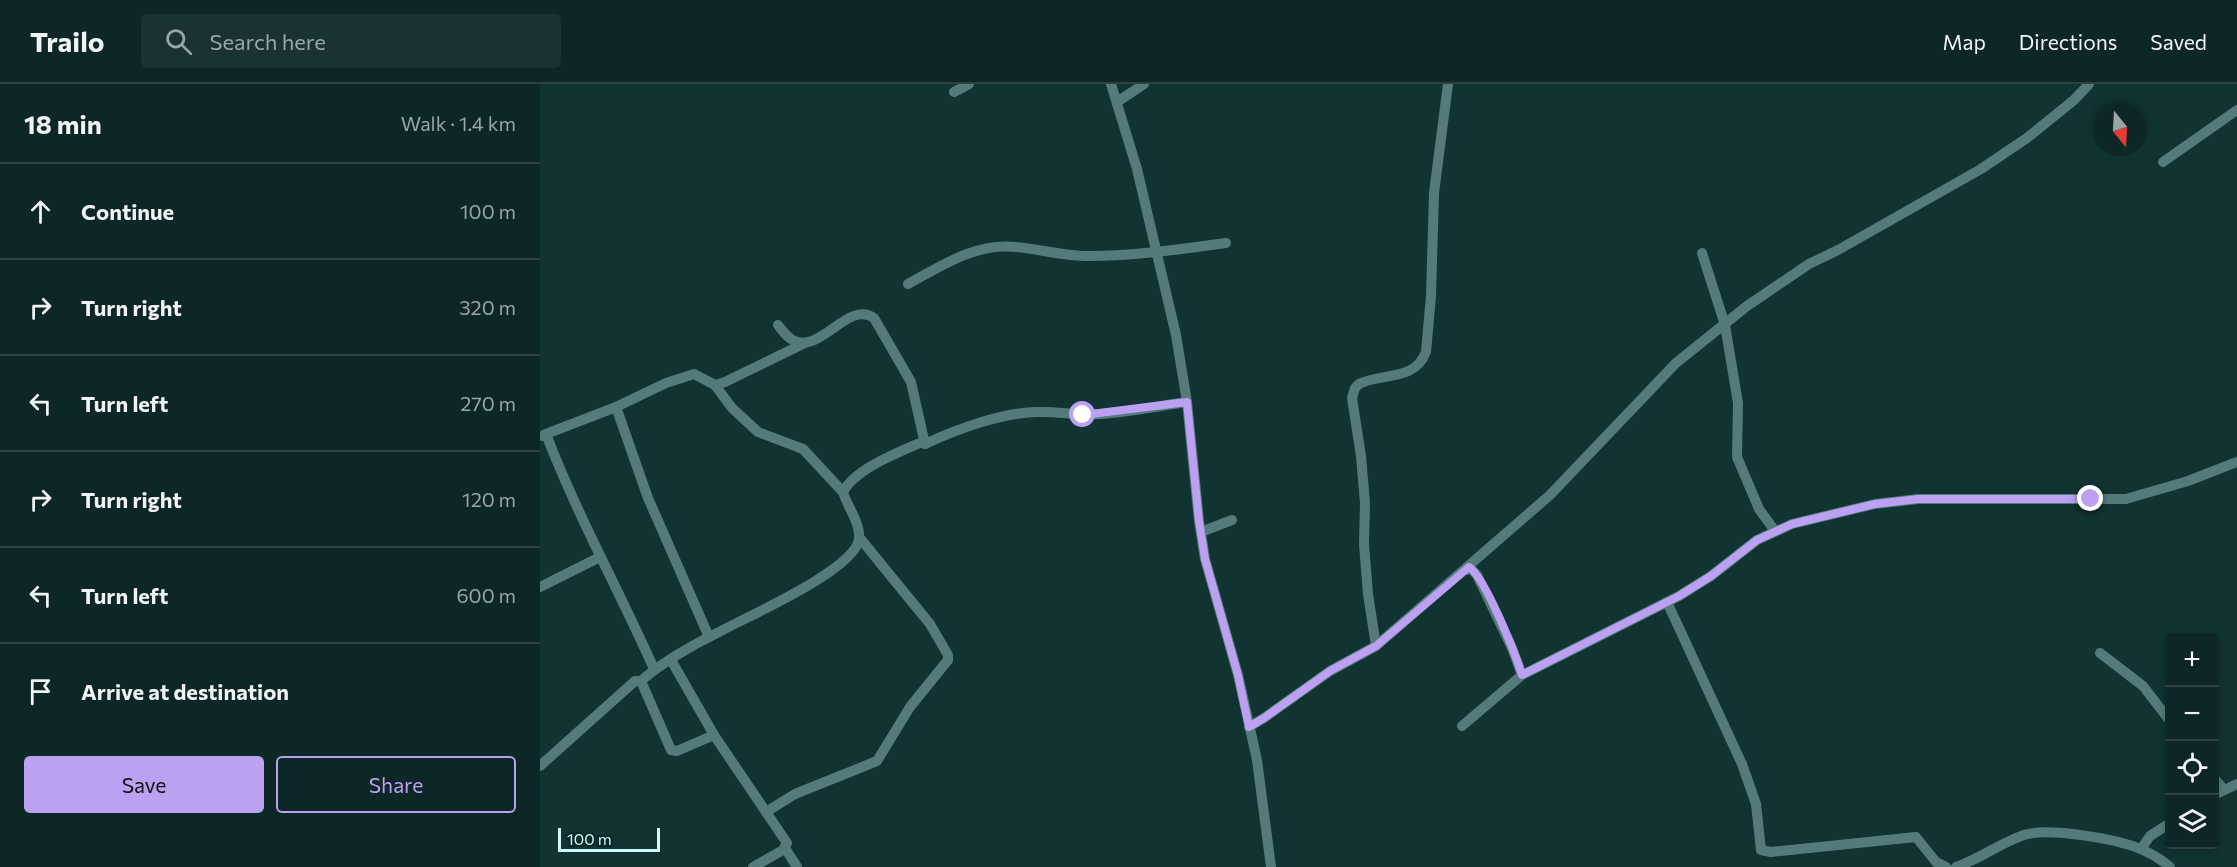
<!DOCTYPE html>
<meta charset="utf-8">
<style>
body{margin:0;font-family:Commissioner,sans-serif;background:#1b3232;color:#f1f3f6}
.controls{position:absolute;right:18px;bottom:18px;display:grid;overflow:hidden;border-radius:6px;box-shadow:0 3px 9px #0003}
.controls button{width:54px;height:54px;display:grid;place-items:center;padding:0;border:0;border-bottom:2px solid #2d4343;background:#0d2626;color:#f1f3f6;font:30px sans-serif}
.compass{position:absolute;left:1553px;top:18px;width:54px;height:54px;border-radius:50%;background:#0d2626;box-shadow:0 3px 9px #0003;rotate:162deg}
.scale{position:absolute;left:18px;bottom:15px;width:102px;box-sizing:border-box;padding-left:6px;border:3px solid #cbfaf8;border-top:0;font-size:16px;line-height:21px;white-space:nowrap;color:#cbfaf8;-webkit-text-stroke:4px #062828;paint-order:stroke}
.stop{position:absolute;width:18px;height:18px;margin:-14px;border:4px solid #bca0f2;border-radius:50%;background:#fff}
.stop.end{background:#bca0f2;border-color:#fff;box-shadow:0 2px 6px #0008}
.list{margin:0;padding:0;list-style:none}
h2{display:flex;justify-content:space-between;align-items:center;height:78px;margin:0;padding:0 24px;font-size:26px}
h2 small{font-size:20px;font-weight:400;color:#9aa5a7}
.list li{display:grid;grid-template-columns:39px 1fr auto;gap:18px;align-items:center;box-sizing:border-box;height:96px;padding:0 24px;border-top:2px solid #2d4343}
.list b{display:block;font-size:22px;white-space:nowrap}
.list em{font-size:20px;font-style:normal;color:#9aa5a7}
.actions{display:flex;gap:12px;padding:18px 24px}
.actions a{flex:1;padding:14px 0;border:2px solid #bca0f2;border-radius:6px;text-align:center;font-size:21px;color:#bca0f2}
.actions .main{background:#bca0f2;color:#111}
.icon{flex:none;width:33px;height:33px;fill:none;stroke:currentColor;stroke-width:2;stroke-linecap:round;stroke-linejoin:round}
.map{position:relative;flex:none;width:1697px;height:783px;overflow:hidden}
header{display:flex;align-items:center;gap:36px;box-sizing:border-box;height:84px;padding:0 30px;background:#0d2626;border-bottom:2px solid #2d4343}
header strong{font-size:28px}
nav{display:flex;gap:33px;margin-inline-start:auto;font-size:21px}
.search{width:420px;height:54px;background:#1b3232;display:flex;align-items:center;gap:15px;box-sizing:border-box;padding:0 21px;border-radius:6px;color:#9aa5a7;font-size:22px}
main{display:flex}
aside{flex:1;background:#0d2626}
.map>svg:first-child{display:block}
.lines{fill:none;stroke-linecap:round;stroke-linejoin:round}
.minor{stroke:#547b7a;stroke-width:10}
.route{stroke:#bca0f2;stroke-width:8}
</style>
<header>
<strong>Trailo</strong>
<div class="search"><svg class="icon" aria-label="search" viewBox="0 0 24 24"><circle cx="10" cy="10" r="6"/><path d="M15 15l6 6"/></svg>Search here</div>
<nav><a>Map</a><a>Directions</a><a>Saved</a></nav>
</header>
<main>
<aside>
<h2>18 min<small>Walk · 1.4 km</small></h2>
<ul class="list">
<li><svg class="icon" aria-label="ahead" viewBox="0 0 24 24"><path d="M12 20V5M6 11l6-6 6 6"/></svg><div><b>Continue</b></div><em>100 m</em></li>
<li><svg class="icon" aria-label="right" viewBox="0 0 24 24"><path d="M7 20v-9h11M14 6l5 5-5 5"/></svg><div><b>Turn right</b></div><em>320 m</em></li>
<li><svg class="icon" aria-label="left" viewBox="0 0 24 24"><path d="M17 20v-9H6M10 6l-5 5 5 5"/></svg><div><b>Turn left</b></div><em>270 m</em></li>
<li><svg class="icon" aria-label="right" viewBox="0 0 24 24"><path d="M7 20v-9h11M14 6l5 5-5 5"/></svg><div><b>Turn right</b></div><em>120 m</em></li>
<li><svg class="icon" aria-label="left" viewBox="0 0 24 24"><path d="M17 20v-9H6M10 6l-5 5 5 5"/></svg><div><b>Turn left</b></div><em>600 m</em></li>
<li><svg class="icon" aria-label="arrive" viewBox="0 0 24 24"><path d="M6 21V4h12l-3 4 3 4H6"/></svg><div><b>Arrive at destination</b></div></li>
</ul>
<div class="actions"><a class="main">Save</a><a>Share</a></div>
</aside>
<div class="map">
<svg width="1697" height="783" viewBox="0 0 1697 783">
<rect width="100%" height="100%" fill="#113332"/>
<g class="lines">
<g class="minor">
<polyline points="571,0 597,85 636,251 647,318 659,437 665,475 698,591 717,676 731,783"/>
<polyline points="414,8 429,0"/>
<polyline points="577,18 604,0"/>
<polyline points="1623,78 1697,26"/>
<polyline points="1162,169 1185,241 1198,319 1197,373 1219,425 1235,447"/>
<path d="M 368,200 C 401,182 435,159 475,163 C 499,165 524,172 548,172 C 595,172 640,165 686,159"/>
<path d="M 238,241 C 242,246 246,252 251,255 C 278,274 308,215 334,234 L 371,298 L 385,360"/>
<polyline points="175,301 185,298 265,259"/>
<polyline points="76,323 108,414 169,553"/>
<polyline points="6,350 76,323 126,299 154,290 175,301 192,324 218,348 263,365 303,408"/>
<path d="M 2,352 L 6,350 C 37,431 79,506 114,585"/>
<polyline points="661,448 692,436"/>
<polyline points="926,486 929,483 937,491 972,564 982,591 1139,512 1171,492 1217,456 1252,440 1335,420 1378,415 1586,415 1648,397 1697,378"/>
<polyline points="0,503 60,473"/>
<polyline points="1127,518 1202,680 1216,720 1221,766 1231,768 1376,753 1396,778 1406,783"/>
<path d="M 836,562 L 828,510 L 824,460 L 825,419 L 821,372 L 812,314 L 815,304 L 819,300 C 843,288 874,298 886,268 L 891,212 L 894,109 L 908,0"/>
<polyline points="1560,569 1603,602 1630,637"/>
<polyline points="131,576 174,651 247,759 243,766 213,783"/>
<polyline points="101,597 131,666 137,667 174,651"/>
<polyline points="922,642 982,591"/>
<polyline points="709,643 724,634 790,587 836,562 1010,411 1136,279 1207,222 1269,180 1298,166 1441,85 1487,54 1534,16 1549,0"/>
<path d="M 0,682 L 95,597 L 101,597 C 121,579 154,560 179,548 C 206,533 315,486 319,455 C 321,440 307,422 303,408 C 315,385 359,368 382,358 L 385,360 C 417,345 461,329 496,328 C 518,327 539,332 560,330 C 589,328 618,322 647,318"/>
<polyline points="1674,694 1684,706"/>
<polyline points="1674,711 1697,700"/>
<polyline points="226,728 255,710 337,677 370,623 408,576 408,571 390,540 319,453"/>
<polyline points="245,764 257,783"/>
<polyline points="1601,765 1610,752 1630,739"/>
<path d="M 1416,783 C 1440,775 1460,759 1484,751 C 1508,743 1578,755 1603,766 C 1612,770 1622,776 1630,783"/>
</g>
</g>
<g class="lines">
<path class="route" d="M 543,331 L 647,318 L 659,437 L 665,475 L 698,591 L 709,643 L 724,634 L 790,587 L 836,562 L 929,483 C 946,495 975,569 982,591 L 1139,512 L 1171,492 L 1217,456 L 1252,440 L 1335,420 L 1378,415 L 1551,415"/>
</g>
</svg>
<div class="controls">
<button>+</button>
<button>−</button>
<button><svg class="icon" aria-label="locate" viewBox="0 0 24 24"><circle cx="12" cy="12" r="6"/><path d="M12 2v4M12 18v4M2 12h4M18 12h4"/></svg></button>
<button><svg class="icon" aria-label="layers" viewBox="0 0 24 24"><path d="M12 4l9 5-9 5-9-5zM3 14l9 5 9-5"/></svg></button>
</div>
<svg class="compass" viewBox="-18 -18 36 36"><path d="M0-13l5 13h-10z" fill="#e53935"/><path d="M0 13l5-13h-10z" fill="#9aa5a7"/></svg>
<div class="scale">100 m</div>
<div class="stop" style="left:543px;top:331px"></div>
<div class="stop end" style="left:1551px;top:415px"></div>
</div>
</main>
